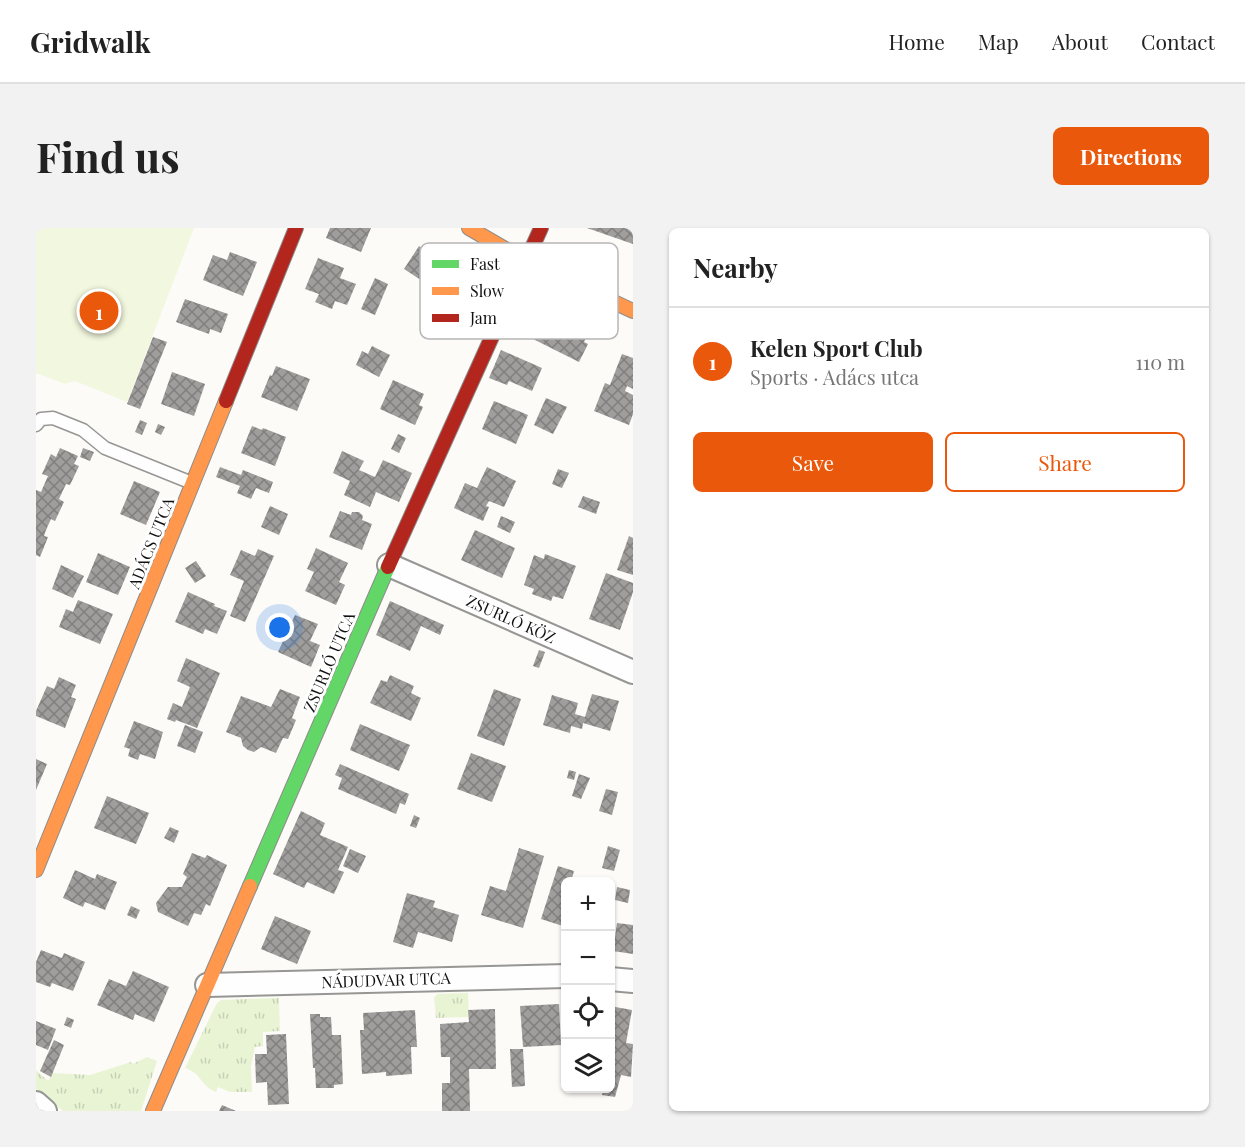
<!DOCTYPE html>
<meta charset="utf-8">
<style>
body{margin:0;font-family:"Playfair Display",serif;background:#f2f2f2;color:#222}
.controls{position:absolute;right:18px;bottom:18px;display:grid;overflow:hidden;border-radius:9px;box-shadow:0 2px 4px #0004}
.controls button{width:54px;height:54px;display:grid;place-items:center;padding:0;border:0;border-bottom:2px solid #e0e0e0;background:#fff;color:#222;font:30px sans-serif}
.you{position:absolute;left:244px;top:400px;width:21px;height:21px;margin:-15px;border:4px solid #fff;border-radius:50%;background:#1a73e8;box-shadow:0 0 0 9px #1a73e833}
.badge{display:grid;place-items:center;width:39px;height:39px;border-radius:50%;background:#ea580c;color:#fff;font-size:20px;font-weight:700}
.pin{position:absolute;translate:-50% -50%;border:3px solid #fff;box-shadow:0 2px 6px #0006}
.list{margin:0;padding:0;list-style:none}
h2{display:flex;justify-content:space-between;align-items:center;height:78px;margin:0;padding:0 24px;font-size:26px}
h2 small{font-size:20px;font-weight:400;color:#767676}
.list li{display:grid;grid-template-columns:39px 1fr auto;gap:18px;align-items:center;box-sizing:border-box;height:108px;padding:0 24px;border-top:2px solid #e0e0e0}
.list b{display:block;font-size:22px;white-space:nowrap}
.list p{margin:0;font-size:20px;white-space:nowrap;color:#767676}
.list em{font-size:20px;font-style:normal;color:#767676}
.actions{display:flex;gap:12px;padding:18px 24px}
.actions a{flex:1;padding:14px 0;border:2px solid #ea580c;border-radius:9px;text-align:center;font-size:21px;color:#ea580c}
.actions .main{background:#ea580c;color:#fff}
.icon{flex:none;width:33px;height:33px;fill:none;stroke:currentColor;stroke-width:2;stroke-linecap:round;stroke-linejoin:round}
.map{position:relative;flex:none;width:597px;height:883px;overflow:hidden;border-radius:9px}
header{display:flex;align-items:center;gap:36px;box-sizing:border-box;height:84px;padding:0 30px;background:#fff;border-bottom:2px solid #e0e0e0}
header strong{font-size:28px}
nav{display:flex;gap:33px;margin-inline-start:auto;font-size:21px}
.intro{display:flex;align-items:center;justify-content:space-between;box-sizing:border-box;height:144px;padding:0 36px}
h1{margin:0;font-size:42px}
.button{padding:15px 27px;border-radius:9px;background:#ea580c;color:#fff;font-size:21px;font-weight:700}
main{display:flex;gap:36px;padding:0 36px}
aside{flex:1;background:#fff;border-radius:9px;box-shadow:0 2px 4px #0004}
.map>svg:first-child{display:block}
.grass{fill:url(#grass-tufts)}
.pitch{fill:#f2f7df}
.building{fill:url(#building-cross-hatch)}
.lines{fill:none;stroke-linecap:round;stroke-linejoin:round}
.lane-casing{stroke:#969694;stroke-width:15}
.street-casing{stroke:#969694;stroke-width:26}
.fast-casing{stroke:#8d8c8b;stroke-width:16}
.slow-casing{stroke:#8d8c8b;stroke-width:16}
.jam-casing{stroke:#8d8c8b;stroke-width:16}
.lane{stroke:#fffefe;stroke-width:12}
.street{stroke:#fffefe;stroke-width:22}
.fast{stroke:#63d668;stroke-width:14}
.slow{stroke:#ff974d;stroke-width:14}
.jam{stroke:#b3261e;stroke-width:14}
.labels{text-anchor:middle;stroke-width:6;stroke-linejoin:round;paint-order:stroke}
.street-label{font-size:16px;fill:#101010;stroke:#fff}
.key{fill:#fff;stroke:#b7b7b7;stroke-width:1.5}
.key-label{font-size:16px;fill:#101010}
</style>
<header>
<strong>Gridwalk</strong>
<nav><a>Home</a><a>Map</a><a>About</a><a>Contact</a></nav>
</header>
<div class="intro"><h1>Find us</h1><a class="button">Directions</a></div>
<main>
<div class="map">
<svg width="597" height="883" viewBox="0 0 597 883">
<defs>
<pattern id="grass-tufts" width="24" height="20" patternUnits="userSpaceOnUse" patternTransform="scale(1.5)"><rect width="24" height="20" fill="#e9f4d5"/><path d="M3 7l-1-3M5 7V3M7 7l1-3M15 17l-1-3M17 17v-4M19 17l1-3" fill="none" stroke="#c7d0b6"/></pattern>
<pattern id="building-cross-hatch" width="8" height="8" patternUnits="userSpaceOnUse" patternTransform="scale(1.5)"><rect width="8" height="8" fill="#a09e9c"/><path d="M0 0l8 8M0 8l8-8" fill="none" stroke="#817f7e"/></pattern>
</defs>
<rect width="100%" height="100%" fill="#fcfbf7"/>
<g class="grass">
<polygon points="432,765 433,789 400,790 398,770 401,766"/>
<path d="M 243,770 L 244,803 L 227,804 L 227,818 L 219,819 L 215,838 L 216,864 L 194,864 L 182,859 L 180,864 C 162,856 167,846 149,840 L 181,775 L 185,772 Z"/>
<polygon points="111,829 121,833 105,883 27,883 0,861 0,842 12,853 17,845 54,847 95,834 97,836"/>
</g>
<polygon class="pitch" points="0,0 158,0 91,174 39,153 29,156 0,145"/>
<g class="building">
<polygon points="294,0 335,0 325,24 290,10"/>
<polygon points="551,0 597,0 597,16"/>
<polygon points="383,18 406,32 391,56 368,41"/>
<polygon points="194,24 221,34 207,68 167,52 177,27 191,32"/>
<polygon points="282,30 308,40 304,50 320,56 311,77 299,73 296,81 279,74 283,66 269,61"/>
<polygon points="339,50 352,56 339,87 325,81"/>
<polygon points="149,71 192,86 185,105 174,101 173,106 140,94"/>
<polygon points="519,82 555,100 548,114 552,116 543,134 489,107 499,89 512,96"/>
<polygon points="117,109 131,114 104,181 91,176"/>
<polygon points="336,118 354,127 343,149 320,137 326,123 332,126"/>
<polygon points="465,122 506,140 496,163 473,153 471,157 453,150"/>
<polygon points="586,126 597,130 597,161 591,158 589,163 597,167 597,186 593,197 558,183 569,155 574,157"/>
<polygon points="240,138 274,151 261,183 225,169 234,147 236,148"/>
<polygon points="136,144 169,156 158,188 125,176"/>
<polygon points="357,152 388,166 383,177 387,179 379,197 344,181"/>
<polygon points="510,170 531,179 517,206 498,197"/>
<polygon points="458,173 492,187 480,216 446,201"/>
<polygon points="104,192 111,195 106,207 99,204"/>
<polygon points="122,196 129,199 125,207 119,204"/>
<polygon points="216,198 226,202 227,200 250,209 239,238 205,225"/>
<polygon points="362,206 370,210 363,225 355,221"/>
<polygon points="24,220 42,228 38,236 43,238 34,257 30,256 23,271 28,274 19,293 15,291 10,302 8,308 12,309 4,329 0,327 0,262 5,264 12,248 6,246 15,226 20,229"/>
<polygon points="47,220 58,224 54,233 44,229"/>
<polygon points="306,223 328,233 323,242 339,249 347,232 376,245 363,274 340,264 334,279 308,267 314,253 297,245"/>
<polygon points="184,239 205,247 207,242 237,254 233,265 220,260 215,271 201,265 204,258 180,249"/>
<polygon points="451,239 480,253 468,279 453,273 450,278 453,279 447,293 418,280 429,255 441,260"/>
<polygon points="522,241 533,245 526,260 516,256"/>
<polygon points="98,253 124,264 110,297 84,286"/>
<polygon points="547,268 564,274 560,286 542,279"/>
<polygon points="234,278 252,286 243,307 225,299"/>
<polygon points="304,283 315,287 316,284 323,284 327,288 326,292 336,296 326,322 293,309"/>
<polygon points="465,288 479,294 474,305 461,299"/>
<polygon points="439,302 479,320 466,350 425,332"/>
<polygon points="593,308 597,310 597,347 581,342"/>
<polygon points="280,320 312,335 303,354 309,357 300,377 269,363 278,344 271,341"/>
<polygon points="222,321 238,328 209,394 194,388 208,353 194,347 205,322 219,328"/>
<polygon points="62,325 94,339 82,367 50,354"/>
<polygon points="509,326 540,338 527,371 517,368 515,373 496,366 498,361 488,357 498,327 508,331"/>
<polygon points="160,333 170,348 159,355 149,340"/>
<polygon points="25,337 48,348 37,370 16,361"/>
<polygon points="570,345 597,355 597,364 584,402 553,391"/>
<polygon points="152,364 179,376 178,378 191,383 181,406 169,401 167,406 139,394"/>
<polygon points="42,372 77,386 64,416 23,399 30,381 37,384"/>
<polygon points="354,373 408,397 404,407 385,398 374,423 340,407"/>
<polygon points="259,387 282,396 274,413 284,417 275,439 242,424"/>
<polygon points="503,422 509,424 503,440 497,438"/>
<polygon points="150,430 184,445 161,500 140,492 139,494 131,491 137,475 146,479 154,459 141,453"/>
<polygon points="354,447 378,458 375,465 385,470 375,493 334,475 345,452 351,454"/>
<polygon points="23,449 40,457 35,469 40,471 29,500 0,488 0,483 11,458 18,461"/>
<polygon points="244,461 264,469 256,490 260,492 252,511 247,510 240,525 225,519 218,524 212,522 207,518 205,510 190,504 205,468 235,479"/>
<polygon points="458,461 485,471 468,518 441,508"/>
<polygon points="556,466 583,473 574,503 547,495 546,501 535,498 534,505 507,497 516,467 542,475 539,486 549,489"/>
<polygon points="98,493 127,504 119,531 104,526 102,532 92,528 94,521 88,519"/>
<polygon points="324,496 374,517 363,543 314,522"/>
<polygon points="149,497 167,504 159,525 141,518"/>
<polygon points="435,525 470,538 456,574 421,561"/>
<polygon points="0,531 11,536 0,562"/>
<polygon points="304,536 373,566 369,577 364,575 360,586 302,561 306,550 299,547"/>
<polygon points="533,542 540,544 538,552 531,550"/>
<polygon points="543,546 554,550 545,571 536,568"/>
<polygon points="570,561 582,564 576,587 563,583"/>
<polygon points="71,568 113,585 100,616 58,600"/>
<polygon points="265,583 289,595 284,607 312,619 302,642 308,644 298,666 271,654 268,660 237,646"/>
<polygon points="378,587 384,590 380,600 374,598"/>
<polygon points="134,599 143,603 138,615 128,610"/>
<polygon points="572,618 584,622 578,643 566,640"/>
<polygon points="483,620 508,628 487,700 445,687 454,658 470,663"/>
<polygon points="314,621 330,628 322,645 307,638"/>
<polygon points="156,625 169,630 171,627 191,637 174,678 170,676 165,687 158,685 152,698 122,684 120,675 132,659 146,659 151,649 147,646"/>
<polygon points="522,638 538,643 535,654 530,654 530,699 505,691"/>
<polygon points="39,642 59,651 61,646 81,654 69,682 49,674 47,679 27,670"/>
<polygon points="581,659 594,662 592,675 579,672"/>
<polygon points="371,665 399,673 397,679 423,687 416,714 382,704 377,720 357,714"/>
<polygon points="95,678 104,682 100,691 91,687"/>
<polygon points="239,688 275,703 261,736 225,721"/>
<polygon points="581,695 597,697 597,726 577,723"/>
<polygon points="5,722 26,730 28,725 49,734 37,763 16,755 14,759 0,754 0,734"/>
<polygon points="97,743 133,759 118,794 99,786 97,792 61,777 73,751 90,758"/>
<polygon points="523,776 525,817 487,819 484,778"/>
<polygon points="574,778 596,782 590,815 597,816 595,849 585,847 579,869 566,867 567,861 574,861"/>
<polygon points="459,781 460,841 433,841 434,883 406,883 406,855 414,855 414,829 405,829 404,796 433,794 432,782"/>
<polygon points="379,782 381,819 375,819 376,846 350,848 350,844 326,846 324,802 328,802 327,785"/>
<polygon points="274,786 284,786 284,789 295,789 296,807 305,807 307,856 298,857 298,860 280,860 279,840 277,840"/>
<polygon points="31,789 38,792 35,800 28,797"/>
<polygon points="0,793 20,801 12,822 0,817"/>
<polygon points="250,806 253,876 232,877 231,854 220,855 219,826 231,826 230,807"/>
<polygon points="18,812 28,817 15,849 4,843"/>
<polygon points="474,821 487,821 489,858 476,859"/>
<polygon points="186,877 200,883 183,883"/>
</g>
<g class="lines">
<defs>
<polyline id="lane" points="0,197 5,191 17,190 47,202 69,220 156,255"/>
<g id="street">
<polyline points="353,337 597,444"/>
<polyline points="574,751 597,753"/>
<polyline points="171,757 530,748"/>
<polyline points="0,875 9,883"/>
</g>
<polyline id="fast" points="214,658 352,339"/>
<g id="slow">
<polyline points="433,0 490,33 597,83"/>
<polyline points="0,642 190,173"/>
<polyline points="117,883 214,658"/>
</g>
<g id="jam">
<polyline points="190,173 260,0"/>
<polyline points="352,339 505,0"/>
</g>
</defs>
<use href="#lane" class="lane-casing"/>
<use href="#street" class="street-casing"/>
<use href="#fast" class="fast-casing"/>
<use href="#slow" class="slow-casing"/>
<use href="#jam" class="jam-casing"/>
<use href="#lane" class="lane"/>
<use href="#street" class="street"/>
<use href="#fast" class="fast"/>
<use href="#slow" class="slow"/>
<use href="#jam" class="jam"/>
</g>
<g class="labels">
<g class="street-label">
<text transform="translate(115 315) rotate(-68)" y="6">ADÁCS UTCA</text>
<text transform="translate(475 391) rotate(24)" y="6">ZSURLÓ KÖZ</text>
<text transform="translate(293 434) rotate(-67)" y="6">ZSURLÓ UTCA</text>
<text transform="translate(350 752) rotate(-2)" y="6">NÁDUDVAR UTCA</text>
</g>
</g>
<rect x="384" y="15" width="198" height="96" rx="9" class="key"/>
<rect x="396" y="32" width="27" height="8" fill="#63d668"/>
<rect x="396" y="59" width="27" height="8" fill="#ff974d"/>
<rect x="396" y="86" width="27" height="8" fill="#b3261e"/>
<g class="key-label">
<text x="434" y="42">Fast</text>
<text x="434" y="69">Slow</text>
<text x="434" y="96">Jam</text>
</g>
</svg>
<div class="controls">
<button>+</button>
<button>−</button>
<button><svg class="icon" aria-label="locate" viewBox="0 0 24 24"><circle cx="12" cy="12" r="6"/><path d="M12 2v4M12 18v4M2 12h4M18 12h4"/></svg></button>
<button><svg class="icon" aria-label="layers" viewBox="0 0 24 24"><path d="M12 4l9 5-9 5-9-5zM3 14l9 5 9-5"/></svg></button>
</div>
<div class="you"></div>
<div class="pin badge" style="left:63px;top:83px">1</div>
</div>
<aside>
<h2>Nearby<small></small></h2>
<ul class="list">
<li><span class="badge">1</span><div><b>Kelen Sport Club</b><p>Sports · Adács utca</p></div><em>110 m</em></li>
</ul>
<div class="actions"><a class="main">Save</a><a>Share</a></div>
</aside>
</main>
